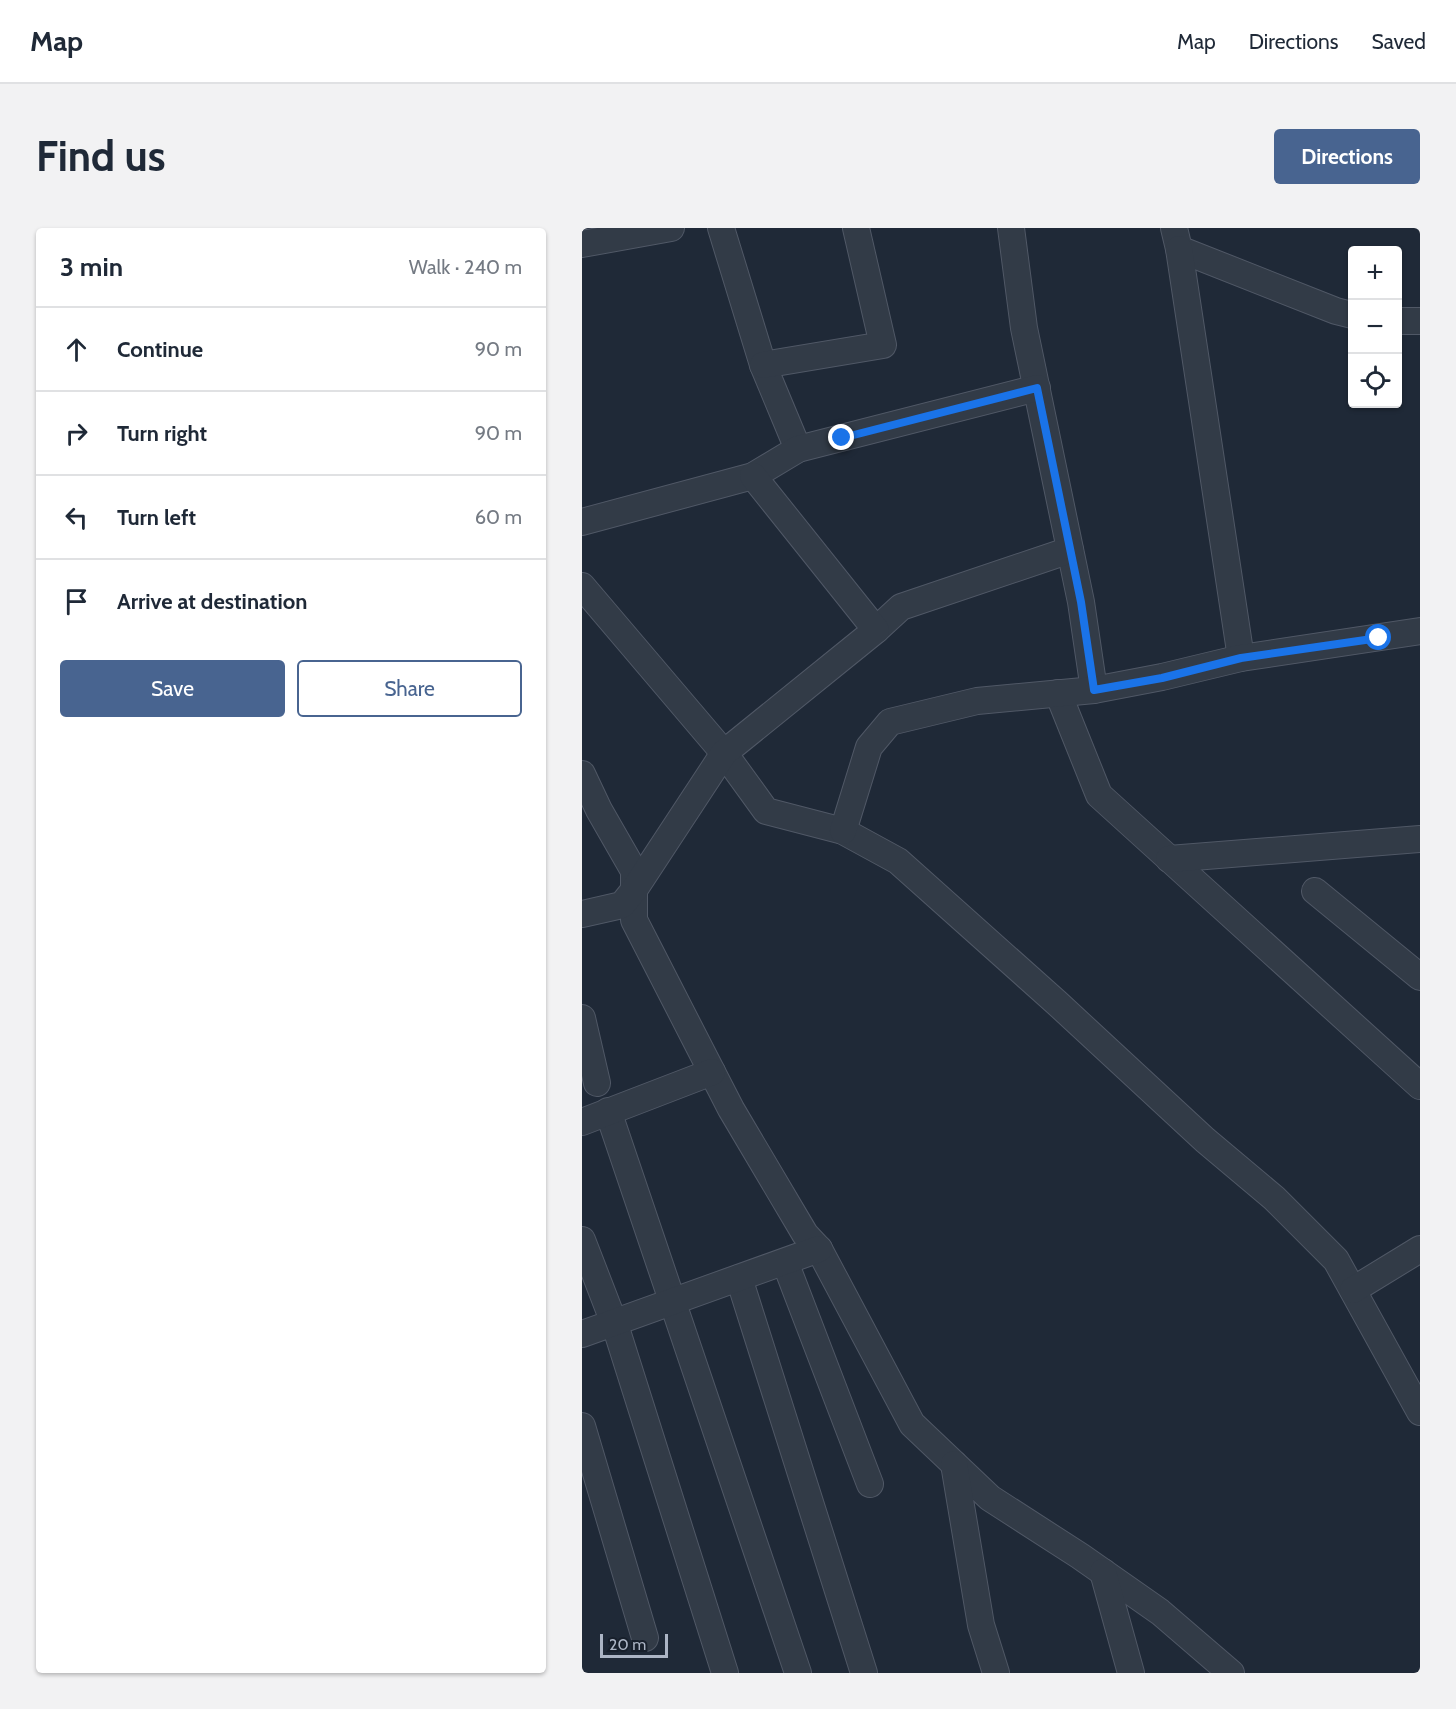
<!DOCTYPE html>
<meta charset="utf-8">
<style>
body{margin:0;font-family:Cabin,sans-serif;background:#f2f2f3;color:#1f2937}
.controls{position:absolute;right:18px;top:18px;display:grid;overflow:hidden;border-radius:6px;box-shadow:0 2px 4px #0004}
.controls button{width:54px;height:54px;display:grid;place-items:center;padding:0;border:0;border-bottom:2px solid #e0e1e3;background:#fff;color:#1f2937;font:30px sans-serif}
.scale{position:absolute;left:18px;bottom:15px;width:68px;box-sizing:border-box;padding-left:6px;border:3px solid #acb5c5;border-top:0;font-size:16px;line-height:21px;white-space:nowrap;color:#acb5c5;-webkit-text-stroke:4px #18202c;paint-order:stroke}
.stop{position:absolute;width:18px;height:18px;margin:-14px;border:4px solid #1a73e8;border-radius:50%;background:#fff}
.stop.end{background:#1a73e8;border-color:#fff;box-shadow:0 2px 6px #0008}
.list{margin:0;padding:0;list-style:none}
h2{display:flex;justify-content:space-between;align-items:center;height:78px;margin:0;padding:0 24px;font-size:26px}
h2 small{font-size:20px;font-weight:400;color:#747a83}
.list li{display:grid;grid-template-columns:39px 1fr auto;gap:18px;align-items:center;box-sizing:border-box;height:84px;padding:0 24px;border-top:2px solid #e0e1e3}
.list b{display:block;font-size:22px;white-space:nowrap}
.list em{font-size:20px;font-style:normal;color:#747a83}
.actions{display:flex;gap:12px;padding:18px 24px}
.actions a{flex:1;padding:14px 0;border:2px solid #486490;border-radius:6px;text-align:center;font-size:21px;color:#486490}
.actions .main{background:#486490;color:#fff}
.icon{flex:none;width:33px;height:33px;fill:none;stroke:currentColor;stroke-width:2;stroke-linecap:round;stroke-linejoin:round}
.map{position:relative;flex:none;width:838px;height:1445px;overflow:hidden;border-radius:6px}
header{display:flex;align-items:center;gap:36px;box-sizing:border-box;height:84px;padding:0 30px;background:#fff;border-bottom:2px solid #e0e1e3}
header strong{font-size:28px}
nav{display:flex;gap:33px;margin-inline-start:auto;font-size:21px}
.intro{display:flex;align-items:center;justify-content:space-between;box-sizing:border-box;height:144px;padding:0 36px}
h1{margin:0;font-size:42px}
.button{padding:15px 27px;border-radius:6px;background:#486490;color:#fff;font-size:21px;font-weight:700}
main{display:flex;gap:36px;padding:0 36px}
aside{flex:1;background:#fff;border-radius:6px;box-shadow:0 2px 4px #0004}
.map>svg:first-child{display:block}
.lines{fill:none;stroke-linecap:round;stroke-linejoin:round}
.minor-casing{stroke:#505866;stroke-width:28}
.minor{stroke:#323b47;stroke-width:26}
.route{stroke:#1a73e8;stroke-width:8}
</style>
<header>
<strong>Map</strong>
<nav><a>Map</a><a>Directions</a><a>Saved</a></nav>
</header>
<div class="intro"><h1>Find us</h1><a class="button">Directions</a></div>
<main>
<aside>
<h2>3 min<small>Walk · 240 m</small></h2>
<ul class="list">
<li><svg class="icon" aria-label="ahead" viewBox="0 0 24 24"><path d="M12 20V5M6 11l6-6 6 6"/></svg><div><b>Continue</b></div><em>90 m</em></li>
<li><svg class="icon" aria-label="right" viewBox="0 0 24 24"><path d="M7 20v-9h11M14 6l5 5-5 5"/></svg><div><b>Turn right</b></div><em>90 m</em></li>
<li><svg class="icon" aria-label="left" viewBox="0 0 24 24"><path d="M17 20v-9H6M10 6l-5 5 5 5"/></svg><div><b>Turn left</b></div><em>60 m</em></li>
<li><svg class="icon" aria-label="arrive" viewBox="0 0 24 24"><path d="M6 21V4h12l-3 4 3 4H6"/></svg><div><b>Arrive at destination</b></div></li>
</ul>
<div class="actions"><a class="main">Save</a><a>Share</a></div>
</aside>
<div class="map">
<svg width="838" height="1445" viewBox="0 0 838 1445">
<rect width="100%" height="100%" fill="#1f2937"/>
<g class="lines">
<defs>
<g id="minor">
<polyline points="139,0 181,137 216,221"/>
<polyline points="429,0 442,100 499,374 512,462"/>
<polyline points="592,0 597,21 754,83 770,87"/>
<polyline points="0,16 89,0"/>
<polyline points="597,21 659,430"/>
<polyline points="816,93 838,93"/>
<polyline points="181,137 301,117 274,0"/>
<polyline points="0,294 171,248 216,221 455,160"/>
<polyline points="0,358 142,525 184,583 261,603 316,633 475,775 623,912 692,970 754,1032 838,1184"/>
<polyline points="294,402 319,379 488,322"/>
<polyline points="476,465 517,567 838,858"/>
<polyline points="0,546 17,582 52,643 52,692 149,881 223,1006 237,1021 330,1196 408,1270 498,1328 578,1384 649,1445"/>
<polyline points="261,603 287,519 308,494 395,473 512,462 580,449 659,430 838,403"/>
<polyline points="587,631 838,611"/>
<polyline points="733,663 838,749"/>
<polyline points="0,686 40,677 52,662 142,525 294,402 171,248"/>
<polyline points="0,790 15,855"/>
<polyline points="26,883 216,1445"/>
<polyline points="0,894 130,844"/>
<polyline points="0,1012 34,1100 143,1445"/>
<polyline points="203,1034 288,1256"/>
<polyline points="157,1050 282,1445"/>
<polyline points="771,1062 838,1021"/>
<polyline points="0,1106 237,1021"/>
<polyline points="0,1198 63,1410"/>
<polyline points="372,1236 399,1397 414,1445"/>
<polyline points="521,1344 549,1445"/>
</g>
</defs>
<use href="#minor" class="minor-casing"/>
<use href="#minor" class="minor"/>
</g>
<g class="lines">
<polyline class="route" points="260,210 455,160 499,374 512,462 580,450 659,430 797,410"/>
</g>
</svg>
<div class="controls">
<button>+</button>
<button>−</button>
<button><svg class="icon" aria-label="locate" viewBox="0 0 24 24"><circle cx="12" cy="12" r="6"/><path d="M12 2v4M12 18v4M2 12h4M18 12h4"/></svg></button>
</div>
<div class="scale">20 m</div>
<div class="stop" style="left:797px;top:410px"></div>
<div class="stop end" style="left:260px;top:210px"></div>
</div>
</main>
